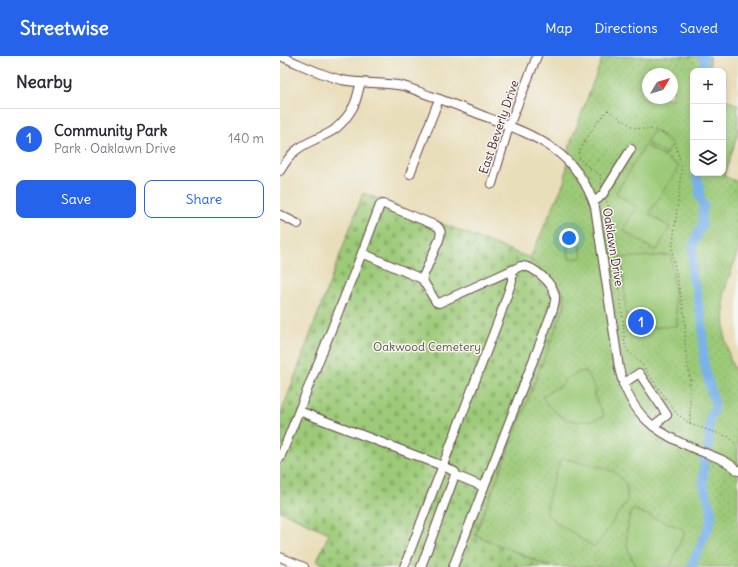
<!DOCTYPE html>
<meta charset="utf-8">
<style>
body{margin:0;font-family:Delius,sans-serif;background:#f7f7f7;color:#2b2b33}
.controls{position:absolute;right:12px;top:12px;display:grid;overflow:hidden;border-radius:8px;box-shadow:0 2px 6px #0003}
.controls button{width:36px;height:36px;display:grid;place-items:center;padding:0;border:0;border-bottom:1px solid #e1e1e2;background:#fff;color:#2b2b33;font:20px sans-serif}
.compass{position:absolute;left:362px;top:12px;width:36px;height:36px;border-radius:50%;background:#fff;box-shadow:0 2px 6px #0003;rotate:52deg}
.you{position:absolute;left:289px;top:182px;width:14px;height:14px;margin:-10px;border:3px solid #fff;border-radius:50%;background:#1a73e8;box-shadow:0 0 0 6px #1a73e833}
.badge{display:grid;place-items:center;width:26px;height:26px;border-radius:50%;background:#2563eb;color:#fff;font-size:13px;font-weight:700}
.pin{position:absolute;translate:-50% -50%;border:2px solid #fff;box-shadow:0 1px 4px #0006}
.list{margin:0;padding:0;list-style:none}
h2{display:flex;justify-content:space-between;align-items:center;height:52px;margin:0;padding:0 16px;font-size:17px}
h2 small{font-size:13px;font-weight:400;color:#7c7c81}
.list li{display:grid;grid-template-columns:26px 1fr auto;gap:12px;align-items:center;box-sizing:border-box;height:60px;padding:0 16px;border-top:1px solid #e1e1e2}
.list b{display:block;font-size:15px;white-space:nowrap}
.list p{margin:0;font-size:13px;white-space:nowrap;color:#7c7c81}
.list em{font-size:13px;font-style:normal;color:#7c7c81}
.actions{display:flex;gap:8px;padding:12px 16px}
.actions a{flex:1;padding:9px 0;border:1px solid #2563eb;border-radius:8px;text-align:center;font-size:14px;color:#2563eb}
.actions .main{background:#2563eb;color:#fff}
.icon{flex:none;width:22px;height:22px;fill:none;stroke:currentColor;stroke-width:2;stroke-linecap:round;stroke-linejoin:round}
.map{position:relative;flex:none;width:458px;height:511px;overflow:hidden}
header{display:flex;align-items:center;gap:24px;box-sizing:border-box;height:56px;padding:0 20px;background:#2563eb;color:#fff}
header strong{font-size:19px}
nav{display:flex;gap:22px;margin-inline-start:auto;font-size:14px}
main{display:flex}
aside{flex:1;background:#fff}
.map>svg:first-child{display:block}
.grass{fill:url(#grass-dots);stroke:#737452;fill-rule:evenodd}
.cemetery{fill:url(#cemetery-stones);stroke:#737452}
.pitch{fill:#9cca78;stroke:#737452}
.lines{fill:none;stroke-linecap:round;stroke-linejoin:round}
.river{stroke:#7ab2ea;stroke-width:9}
.minor-casing{stroke:#623c40;stroke-width:10}
.path{stroke:#623c40;stroke-width:1;stroke-dasharray:1 3;stroke-linecap:butt}
.minor{stroke:#fff;stroke-width:8}
.labels{text-anchor:middle;stroke-width:3;stroke-linejoin:round;paint-order:stroke}
.street-label{font-size:12px;fill:#4a1f2b;stroke:#f6f6f2}
.park-label{font-size:12px;fill:#635242;stroke:#f6f6f2}
</style>
<header>
<strong>Streetwise</strong>
<nav><a>Map</a><a>Directions</a><a>Saved</a></nav>
</header>
<main>
<aside>
<h2>Nearby<small></small></h2>
<ul class="list">
<li><span class="badge">1</span><div><b>Community Park</b><p>Park · Oaklawn Drive</p></div><em>140 m</em></li>
</ul>
<div class="actions"><a class="main">Save</a><a>Share</a></div>
</aside>
<div class="map">
<svg width="458" height="511" viewBox="0 0 458 511">
<defs>
<pattern id="grass-dots" width="8" height="8" patternUnits="userSpaceOnUse"><rect width="8" height="8" fill="#9cca78"/><path d="M2 2h.1M6 6h.1" fill="none" stroke="#88ad68" stroke-width="1.8" stroke-linecap="round"/></pattern>
<pattern id="cemetery-stones" width="16" height="16" patternUnits="userSpaceOnUse"><rect width="16" height="16" fill="#9cca78"/><path d="M2 7V4a2 2 0 0 1 4 0v3zM10 15v-3a2 2 0 0 1 4 0v3z" fill="#88ad68"/></pattern>
</defs>
<rect width="100%" height="100%" fill="#f6f6f2"/>
<filter id="ink" filterUnits="userSpaceOnUse"><feTurbulence type="fractalNoise" baseFrequency=".025" numOctaves="2"/><feDisplacementMap in="SourceGraphic" scale="8" xChannelSelector="R" yChannelSelector="G"/><feConvolveMatrix kernelMatrix="1 2 1 2 8 2 1 2 1" color-interpolation-filters="sRGB"/></filter>
<filter id="wash" filterUnits="userSpaceOnUse"><feTurbulence type="fractalNoise" baseFrequency=".012" numOctaves="4" result="noise"/><feDisplacementMap in="SourceGraphic" scale="16" xChannelSelector="R" yChannelSelector="G"/><feGaussianBlur stdDeviation="0.9" result="paint"/><feColorMatrix in="noise" values="0 0 0 0 0 0 0 0 0 0 0 0 0 0 0 0 0 1.4 0 .05"/><feComposite in="paint" operator="in"/></filter>
<g filter="url(#wash)">
<rect width="100%" height="100%" fill="#e9deba"/>
<path class="grass" d="M 323,0 L 430,0 L 430,15 L 413,15 L 413,117 L 443,117 L 443,42 L 458,49 L 458,78 L 444,120 L 458,126 L 458,195 L 444,237 L 445,283 L 451,306 L 458,321 L 458,511 L 271,511 L 195,479 L 285,249 L 283,236 L 273,225 L 250,202 L 285,124 L 290,88 ZM 368,18 L 392,18 L 392,42 L 368,42 Z"/>
<polygon class="cemetery" points="83,137 250,202 273,225 283,236 285,249 195,479 271,511 50,511 37,505 49,477 0,455 0,360"/>
<g class="pitch">
<polygon points="374,74 393,87 386,98 366,86"/>
<polygon points="365,89 399,110 369,158 390,171 376,195 343,174 357,151 336,137"/>
<polygon points="299,179 302,202 289,203 286,180"/>
<polygon points="391,199 397,270 347,273 342,202"/>
<path d="M 302,315 L 306,316 L 315,332 L 314,340 L 324,360 C 299,372 275,364 262,340 L 282,329 L 285,323 Z"/>
<path d="M 281,402 L 325,412 L 334,416 L 345,427 L 347,432 L 347,445 L 317,489 L 314,491 L 277,467 L 267,458 C 267,439 275,420 281,402 Z"/>
<path d="M 352,453 L 403,473 L 404,477 L 390,511 L 358,511 C 343,493 345,474 352,453 Z"/>
</g>
<g class="lines">
<g class="river">
<polyline points="422,15 424,10 423,0"/>
<polyline points="416,117 420,132 419,139 424,150 422,157 422,171 419,175 413,189 412,221 416,231 420,257 422,264 424,307 430,332 435,347 433,356 430,361 428,393"/>
<polyline points="411,511 430,468 432,457 423,427 424,405 425,402"/>
</g>
</g>
</g>
<g filter="url(#ink)">
<g class="lines">
<defs>
<g id="minor">
<path d="M 0,0 C 20,8 41,19 62,24 C 82,28 103,26 123,30 C 133,33 142,37 151,40 C 165,45 178,50 191,55 C 246,77 295,89 315,151 L 339,312 C 350,360 377,378 420,395 C 433,400 449,405 458,415"/>
<path d="M 0,115 C 11,97 16,92 36,83 C 42,80 49,78 55,73 C 63,67 73,54 76,44 C 78,38 79,32 81,26"/>
<polyline points="130,118 159,43"/>
<polyline points="212,128 229,70 257,0"/>
<polyline points="313,145 318,143 323,138 351,93"/>
<polyline points="0,159 18,168"/>
<polyline points="82,197 142,223"/>
<polyline points="343,328 359,317 387,359 373,370"/>
<polyline points="19,355 163,410 175,416 175,419 141,511"/>
<path d="M 0,402 L 82,197 L 100,149 L 103,148 L 106,149 L 157,170 C 162,174 161,178 159,184 L 142,223 L 156,246 L 159,247 L 241,210 C 253,209 274,228 275,240 C 276,249 271,258 268,266 C 261,285 254,303 247,320 C 222,384 198,448 173,511"/>
<polyline points="175,419 204,431"/>
<polyline points="0,501 24,511"/>
<polyline points="124,511 220,260 232,225 232,220 229,216"/>
</g>
</defs>
<use href="#minor" class="minor-casing"/>
<g class="path">
<path d="M 328,54 L 353,71 C 358,73 363,73 369,73 C 379,74 392,80 396,90 L 402,113 L 392,195 L 405,262 L 405,290 L 410,323 L 410,368 L 396,357 L 363,310 L 349,296 L 345,290 L 343,264 L 332,164 L 329,151 L 322,135 L 320,118 C 312,113 296,105 299,95 L 315,69 Z"/>
<polyline points="410,368 449,381 458,391"/>
</g>
<use href="#minor" class="minor"/>
</g>
</g>
<g class="labels">
<g class="street-label">
<text transform="translate(219 71) rotate(-71)" y="4">East Beverly Drive</text>
<text transform="translate(333 191) rotate(81)" y="4">Oaklawn Drive</text>
</g>
<g class="park-label">
<text x="147" y="295">Oakwood Cemetery</text>
</g>
</g>
</svg>
<div class="controls">
<button>+</button>
<button>−</button>
<button><svg class="icon" aria-label="layers" viewBox="0 0 24 24"><path d="M12 4l9 5-9 5-9-5zM3 14l9 5 9-5"/></svg></button>
</div>
<svg class="compass" viewBox="-18 -18 36 36"><path d="M0-13l5 13h-10z" fill="#e53935"/><path d="M0 13l5-13h-10z" fill="#7c7c81"/></svg>
<div class="you"></div>
<div class="pin badge" style="left:361px;top:266px">1</div>
</div>
</main>
